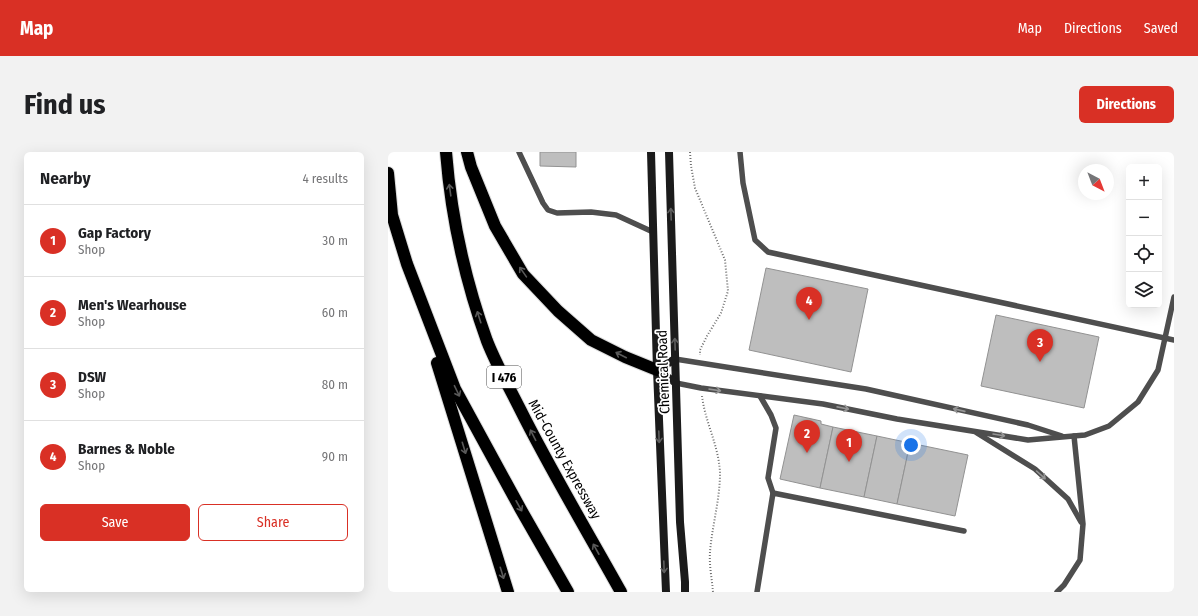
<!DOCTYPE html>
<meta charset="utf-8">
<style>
body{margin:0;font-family:"Fira Sans Condensed",sans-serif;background:#f2f2f2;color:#202124}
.controls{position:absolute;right:12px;top:12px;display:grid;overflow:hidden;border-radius:6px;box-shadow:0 4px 16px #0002}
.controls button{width:36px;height:36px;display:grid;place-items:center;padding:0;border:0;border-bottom:1px solid #e0e0e0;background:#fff;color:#202124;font:20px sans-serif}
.compass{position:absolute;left:690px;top:12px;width:36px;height:36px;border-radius:50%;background:#fff;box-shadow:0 4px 16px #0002;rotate:138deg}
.you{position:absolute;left:523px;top:293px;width:14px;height:14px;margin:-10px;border:3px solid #fff;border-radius:50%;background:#1a73e8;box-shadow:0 0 0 6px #1a73e833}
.badge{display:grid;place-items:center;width:26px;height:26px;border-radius:50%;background:#d93025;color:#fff;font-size:13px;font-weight:700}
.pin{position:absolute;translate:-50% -33px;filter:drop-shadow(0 1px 2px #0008)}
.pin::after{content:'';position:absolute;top:21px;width:14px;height:12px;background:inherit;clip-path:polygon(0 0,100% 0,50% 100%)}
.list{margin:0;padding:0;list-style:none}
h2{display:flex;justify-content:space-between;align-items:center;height:52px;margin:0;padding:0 16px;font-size:17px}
h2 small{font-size:13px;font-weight:400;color:#757577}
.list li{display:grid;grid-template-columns:26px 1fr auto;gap:12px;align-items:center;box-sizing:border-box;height:72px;padding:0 16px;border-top:1px solid #e0e0e0}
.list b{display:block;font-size:15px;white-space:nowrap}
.list p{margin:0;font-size:13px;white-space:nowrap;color:#757577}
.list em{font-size:13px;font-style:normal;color:#757577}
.actions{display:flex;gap:8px;padding:12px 16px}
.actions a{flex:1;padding:9px 0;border:1px solid #d93025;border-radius:6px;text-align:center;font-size:14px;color:#d93025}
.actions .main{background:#d93025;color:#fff}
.icon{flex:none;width:22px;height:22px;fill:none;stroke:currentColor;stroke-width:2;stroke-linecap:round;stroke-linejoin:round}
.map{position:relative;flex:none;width:786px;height:440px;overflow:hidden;border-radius:6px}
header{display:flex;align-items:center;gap:24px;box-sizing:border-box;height:56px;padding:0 20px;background:#d93025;color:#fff}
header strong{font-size:19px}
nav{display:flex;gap:22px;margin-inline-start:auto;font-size:14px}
.intro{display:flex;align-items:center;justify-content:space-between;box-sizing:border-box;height:96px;padding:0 24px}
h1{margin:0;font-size:28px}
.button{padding:10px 18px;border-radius:6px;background:#d93025;color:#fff;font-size:14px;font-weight:700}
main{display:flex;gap:24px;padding:0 24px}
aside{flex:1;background:#fff;border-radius:6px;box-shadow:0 4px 16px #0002}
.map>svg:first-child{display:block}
.building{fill:#bebebe;stroke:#929292}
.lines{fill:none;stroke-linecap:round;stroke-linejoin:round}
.highway-casing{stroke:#dbdbdb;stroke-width:14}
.path{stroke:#707070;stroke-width:2;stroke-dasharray:1 2;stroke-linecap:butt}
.lane{stroke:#4e4e4e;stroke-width:5.5}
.secondary{stroke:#1b1b1b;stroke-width:8}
.highway{stroke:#000;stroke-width:12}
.oneway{stroke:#595959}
.oneway2{stroke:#5f5f5f}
.oneway3{stroke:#959595}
.labels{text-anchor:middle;stroke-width:3.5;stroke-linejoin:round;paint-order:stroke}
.shield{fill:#fff;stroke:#4c4c4c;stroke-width:1}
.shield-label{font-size:13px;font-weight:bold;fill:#000}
.street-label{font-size:14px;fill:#000;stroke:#fff}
</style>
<header>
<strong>Map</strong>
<nav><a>Map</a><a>Directions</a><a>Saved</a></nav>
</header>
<div class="intro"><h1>Find us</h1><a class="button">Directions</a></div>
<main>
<aside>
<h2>Nearby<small>4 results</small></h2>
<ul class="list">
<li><span class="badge">1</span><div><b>Gap Factory</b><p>Shop</p></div><em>30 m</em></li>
<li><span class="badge">2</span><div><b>Men's Wearhouse</b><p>Shop</p></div><em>60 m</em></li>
<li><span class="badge">3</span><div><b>DSW</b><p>Shop</p></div><em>80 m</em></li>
<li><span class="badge">4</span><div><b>Barnes &amp; Noble</b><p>Shop</p></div><em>90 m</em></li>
</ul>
<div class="actions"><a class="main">Save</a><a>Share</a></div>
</aside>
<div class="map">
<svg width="786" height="440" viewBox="0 0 786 440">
<rect width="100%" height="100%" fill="#fff"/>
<g class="building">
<polygon points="152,0 188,0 188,15 152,14"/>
<polygon points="378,116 480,137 463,220 361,198"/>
<polygon points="608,163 711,185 696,256 593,234"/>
<polygon points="406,263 433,269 433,272 445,275 432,336 392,327"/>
<polygon points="445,275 489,284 476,345 432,336"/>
<polygon points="489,284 522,291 509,352 476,345"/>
<polygon points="522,291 580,303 567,364 509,352"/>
</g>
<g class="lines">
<defs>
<g id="highway">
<path d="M 58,0 C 63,64 77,128 99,189 C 108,212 121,235 132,257 C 163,319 199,379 233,440"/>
<polyline points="79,0 83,15 107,74 135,122 170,159 203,188 237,205 269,218"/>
<polyline points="0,21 4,63 19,112 67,237 132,356 180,440"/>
<polyline points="49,211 120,440"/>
</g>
</defs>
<use href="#highway" class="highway-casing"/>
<g class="path">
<polyline points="302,0 303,14 307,36 337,108 340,139 333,161 319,184 312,198 312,203"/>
<path d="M 314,244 C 317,270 331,294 332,321 C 332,348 324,374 322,400 C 321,413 324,427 325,440"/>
</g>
<g class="lane">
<polyline points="131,0 155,51 160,58 169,61 203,60 228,63 265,80"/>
<polyline points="352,0 355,31 367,88 380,100 786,188"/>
<polyline points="287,207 478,237 640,273 674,284"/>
<polyline points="288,231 313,236 435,252 509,267 640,288 697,283 721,274 750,250 770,218 786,145"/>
<polyline points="372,244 383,263 388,276 380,326 385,341"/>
<polyline points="589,281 647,317 680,347 693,370"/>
<polyline points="369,440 385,341 576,379"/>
<polyline points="669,440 676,433 692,408 695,372 686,284"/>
</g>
<g class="secondary">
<polyline points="263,0 269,218 278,440"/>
<polyline points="281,0 292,370 297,430 297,440"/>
<polyline points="269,218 288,231"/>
<polyline points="269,218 287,207"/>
</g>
<use href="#highway" class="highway"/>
</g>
<defs><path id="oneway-shaft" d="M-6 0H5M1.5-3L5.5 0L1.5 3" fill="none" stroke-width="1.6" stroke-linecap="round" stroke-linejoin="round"/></defs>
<g class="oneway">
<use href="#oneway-shaft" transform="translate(62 38) rotate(-98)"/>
<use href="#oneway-shaft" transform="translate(135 120) rotate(-125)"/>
<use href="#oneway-shaft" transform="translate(91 165) rotate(-108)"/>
<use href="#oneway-shaft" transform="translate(233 203) rotate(-153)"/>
<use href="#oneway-shaft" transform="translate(69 239) rotate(64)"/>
<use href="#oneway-shaft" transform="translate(145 283) rotate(-117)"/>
<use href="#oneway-shaft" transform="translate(76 296) rotate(73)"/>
<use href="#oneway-shaft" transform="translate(131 354) rotate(61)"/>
<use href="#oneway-shaft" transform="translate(208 397) rotate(-119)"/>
<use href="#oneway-shaft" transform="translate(114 421) rotate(73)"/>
</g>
<g class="oneway2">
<use href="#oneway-shaft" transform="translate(283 62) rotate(-92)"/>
<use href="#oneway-shaft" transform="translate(287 192) rotate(-92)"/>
<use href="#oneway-shaft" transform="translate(271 285) rotate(88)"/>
<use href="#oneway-shaft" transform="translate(276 415) rotate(88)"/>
</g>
<g class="oneway3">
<use href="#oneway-shaft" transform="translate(327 238) rotate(8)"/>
<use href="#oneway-shaft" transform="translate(455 256) rotate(11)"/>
<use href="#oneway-shaft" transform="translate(571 258) rotate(-167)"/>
<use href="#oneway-shaft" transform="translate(611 283) rotate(9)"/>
<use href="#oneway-shaft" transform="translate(653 323) rotate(42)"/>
</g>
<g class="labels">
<rect class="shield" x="99" y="214" width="34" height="22" rx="3"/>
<g class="shield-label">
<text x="116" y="230">I 476</text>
</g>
<g class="street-label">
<text transform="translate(275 220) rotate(-92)" y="5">Chemical Road</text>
<text transform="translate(177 307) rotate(61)" y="5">Mid-County Expressway</text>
</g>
</g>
</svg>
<div class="controls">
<button>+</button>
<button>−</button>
<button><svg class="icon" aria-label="locate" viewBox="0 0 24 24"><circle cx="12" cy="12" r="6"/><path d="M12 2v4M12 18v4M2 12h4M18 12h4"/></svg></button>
<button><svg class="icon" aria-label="layers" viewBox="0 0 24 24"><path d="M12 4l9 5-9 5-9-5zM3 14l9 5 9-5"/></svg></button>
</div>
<svg class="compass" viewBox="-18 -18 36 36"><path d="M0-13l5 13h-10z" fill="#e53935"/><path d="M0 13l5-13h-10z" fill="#757577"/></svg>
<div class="you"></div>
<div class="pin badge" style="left:461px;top:310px">1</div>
<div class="pin badge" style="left:419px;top:301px">2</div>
<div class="pin badge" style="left:652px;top:210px">3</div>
<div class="pin badge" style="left:421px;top:168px">4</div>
</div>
</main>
